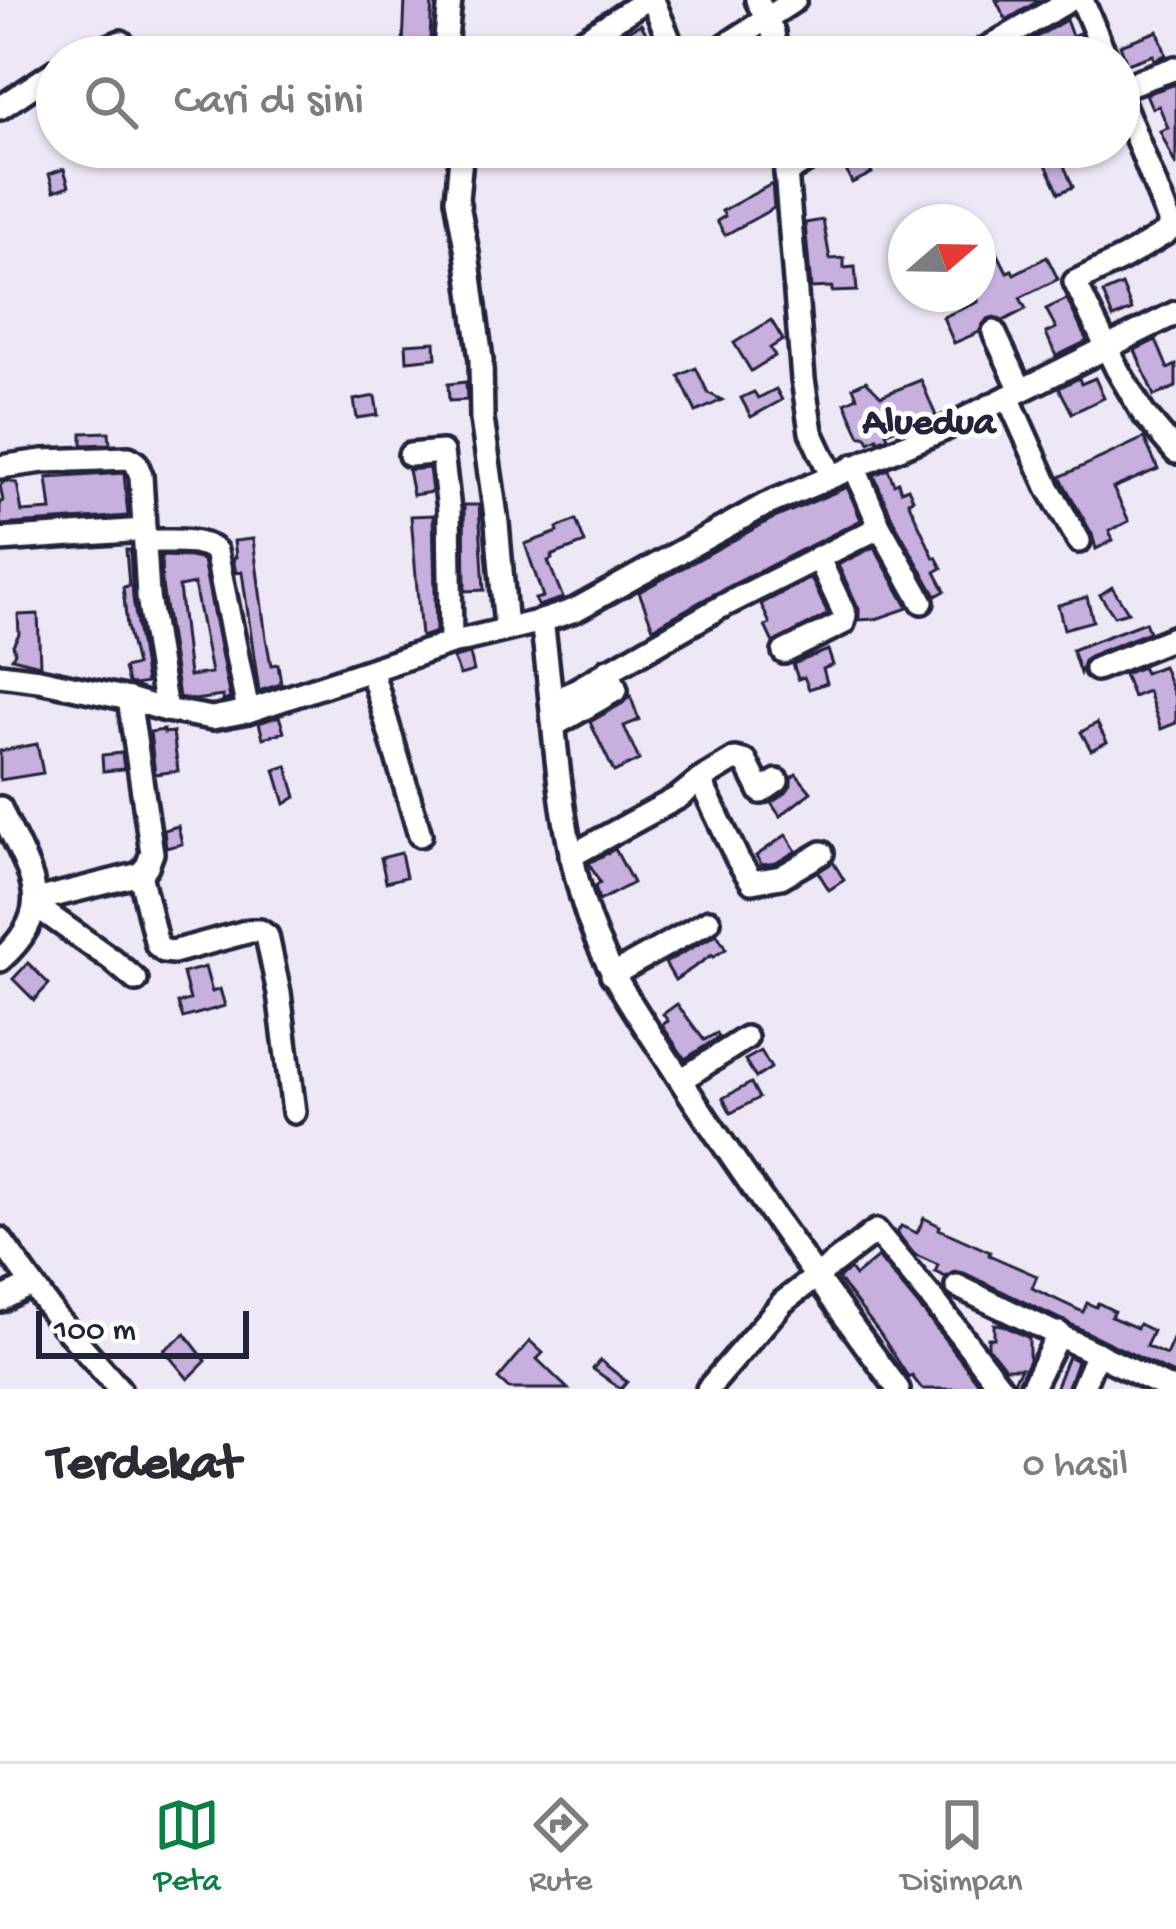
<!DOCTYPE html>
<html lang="id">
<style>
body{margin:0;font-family:"Gochi Hand",sans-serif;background:#f2f2f3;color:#2b2b33}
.compass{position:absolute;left:888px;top:204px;width:108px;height:108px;border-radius:50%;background:#fff;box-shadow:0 3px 9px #0004;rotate:70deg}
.scale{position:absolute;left:36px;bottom:30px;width:213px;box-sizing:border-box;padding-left:12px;border:6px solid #22223b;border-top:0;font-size:33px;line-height:42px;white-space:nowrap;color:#22223b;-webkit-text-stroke:9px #fff;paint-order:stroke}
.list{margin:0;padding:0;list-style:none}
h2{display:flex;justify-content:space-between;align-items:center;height:156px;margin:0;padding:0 48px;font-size:51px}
h2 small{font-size:39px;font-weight:400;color:#7c7c81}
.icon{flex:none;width:66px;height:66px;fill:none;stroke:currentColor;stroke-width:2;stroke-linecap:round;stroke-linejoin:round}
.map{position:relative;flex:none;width:1176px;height:1389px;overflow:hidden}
.search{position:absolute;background:#fff;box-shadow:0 3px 9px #0004;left:36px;right:36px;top:36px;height:132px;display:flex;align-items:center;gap:30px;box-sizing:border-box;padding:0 42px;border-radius:66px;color:#7c7c81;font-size:45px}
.sheet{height:372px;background:#fff}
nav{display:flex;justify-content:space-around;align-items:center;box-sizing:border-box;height:168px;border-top:3px solid #e1e1e2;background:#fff;font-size:33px;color:#7c7c81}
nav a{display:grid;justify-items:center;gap:6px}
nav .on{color:#0b8043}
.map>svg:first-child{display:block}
.building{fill:#c7afde;stroke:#22223b;stroke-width:3;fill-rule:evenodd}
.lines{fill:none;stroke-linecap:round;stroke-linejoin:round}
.minor-casing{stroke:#22223b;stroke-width:30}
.minor{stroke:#fff;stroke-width:21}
.labels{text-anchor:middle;stroke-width:10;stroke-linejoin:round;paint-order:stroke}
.quarter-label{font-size:39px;font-weight:bold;fill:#22223b;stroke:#fff}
</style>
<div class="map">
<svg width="1176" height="1389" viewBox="0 0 1176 1389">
<rect width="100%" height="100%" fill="#eee7f5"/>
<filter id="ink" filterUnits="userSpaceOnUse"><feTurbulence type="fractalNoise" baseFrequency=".00833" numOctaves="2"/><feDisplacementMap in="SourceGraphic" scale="24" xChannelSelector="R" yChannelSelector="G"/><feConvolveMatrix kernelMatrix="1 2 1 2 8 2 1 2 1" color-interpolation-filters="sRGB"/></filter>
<g filter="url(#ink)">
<g class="building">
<polygon points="405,0 432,0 429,57 400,57 399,47 403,46"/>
<polygon points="996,0 1040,0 1006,20"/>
<polygon points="1066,20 1072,36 1079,33 1083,45 1050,57 1002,57"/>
<polygon points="641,24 650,40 642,45 645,51 636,57 621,57 611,40"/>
<polygon points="1158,31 1166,55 1154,60 1153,55 1127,64 1120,45"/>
<polygon points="1176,84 1176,166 1160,131 1168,128 1159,106 1152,108 1146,94"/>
<polygon points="843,147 859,147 872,173 852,183 845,168 849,166 842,152"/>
<polygon points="1060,156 1073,187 1059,193 1045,162"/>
<polygon points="64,169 69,186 54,191 49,174"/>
<polygon points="772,184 774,208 725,235 717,221 725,216 722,211"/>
<polygon points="823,220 830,259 844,258 844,268 855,267 857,291 832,292 832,287 811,288 805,223"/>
<polygon points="994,246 1007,272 1012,270 1014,274 1047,257 1058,279 1020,298 1026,309 1003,321 994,317 987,319 979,332 954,343 943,317 978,302 978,261 983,258 981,252"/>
<polygon points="1122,285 1132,310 1113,318 1103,293"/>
<polygon points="1067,299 1087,341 1056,356 1046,333 1056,328 1046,309"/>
<polygon points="771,320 783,340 770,348 775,356 751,371 734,343"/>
<polygon points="1156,340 1168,369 1176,365 1176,387 1154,396 1135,350"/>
<polygon points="435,342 436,358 407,361 406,344"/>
<polygon points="696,368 708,393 722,400 696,412 679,376"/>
<polygon points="1079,378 1081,384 1095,378 1104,398 1072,413 1059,388"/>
<polygon points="921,380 936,416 909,428 907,424 886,432 888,437 878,441 877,438 869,442 866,436 860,436 845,403 857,397 853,387 866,381 881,396"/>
<polygon points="466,382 467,400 449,401 448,384"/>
<polygon points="776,389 782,400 751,417 741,398 754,392 758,398"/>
<polygon points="375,396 378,415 357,418 354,400"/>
<polygon points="109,432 110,444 82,445 82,433"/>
<polygon points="1144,438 1158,469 1113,488 1129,521 1109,531 1113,540 1096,549 1092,534 1060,477"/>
<polygon points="429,468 432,492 413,495 408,470"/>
<polygon points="888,469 894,484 898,482 901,491 908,488 913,499 908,501 934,558 936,557 942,568 935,572 945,591 936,596 893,520 874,475"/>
<polygon points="124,473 128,516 0,525 0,502 3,501 0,485 5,481 17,483 22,512 51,510 47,478"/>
<polygon points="847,487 861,520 714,594 653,628 639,592 772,519"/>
<polygon points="464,505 479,505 484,590 465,591"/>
<polygon points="433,515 436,632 421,637 411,516"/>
<polygon points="576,520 585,543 551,556 552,559 548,561 563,598 538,606 535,599 543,597 525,544 558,532 557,528"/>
<polygon points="253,539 266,638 271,665 278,664 281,684 259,691 242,572 236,573 233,558 236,557 234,541"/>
<polygon points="874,547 908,608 876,619 859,620 859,609 838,565"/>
<polygon points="126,550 130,550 133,598 146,683 135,685 128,683 124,668 136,665 127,627 123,587 129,586"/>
<path d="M 161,556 L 190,557 L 203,560 L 230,699 L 223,701 L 223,696 L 194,700 L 179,697 L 162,585 ZM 194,584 L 211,673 L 189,676 L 179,587 Z"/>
<polygon points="811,578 828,614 773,643 765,626 770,624 761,604"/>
<polygon points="1112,587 1128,612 1114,616 1100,595"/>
<polygon points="1087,597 1093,621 1064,629 1058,605"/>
<polygon points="38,614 40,665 12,658 15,652 13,645 19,634 18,615"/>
<polygon points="1145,622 1149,632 1089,656 1084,661 1080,673 1072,650"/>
<polygon points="828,650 833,665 823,669 827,683 809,689 804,677 798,679 793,664"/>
<polygon points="470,654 474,671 460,675 453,658"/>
<polygon points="1163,666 1176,700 1176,723 1161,729 1148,691 1133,697 1124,674 1142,667 1145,673"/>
<polygon points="630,695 639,720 624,726 639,760 614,772 590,722 623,703"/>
<polygon points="279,716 284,732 263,738 259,723"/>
<polygon points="1097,723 1107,742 1091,750 1081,732"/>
<polygon points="164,730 164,733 173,732 178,771 155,774 150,732"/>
<polygon points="37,744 43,773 0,780 0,751"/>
<polygon points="122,753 124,769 103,771 102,755"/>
<polygon points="287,766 296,797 285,804 275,770"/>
<polygon points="796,774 811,792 780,816 771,803 786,793 791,786 791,778"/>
<polygon points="178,826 182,844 166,848 164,830"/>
<polygon points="786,835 796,851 776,863 762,865 756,856"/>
<polygon points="615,849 633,883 599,901 595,886 600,883 589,863"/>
<polygon points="401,853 406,877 386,882 381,858"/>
<polygon points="833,862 844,880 829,890 818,872"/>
<polygon points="717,934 726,949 713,957 712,955 675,980 665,963"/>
<polygon points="28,963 49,984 34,1000 13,979"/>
<polygon points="205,967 212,992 220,989 225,1006 183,1018 178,1003 190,1000 183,973"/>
<polygon points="677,1004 704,1040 717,1033 719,1037 685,1059 662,1025 668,1021 663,1014"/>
<polygon points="761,1051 771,1068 756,1078 745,1060"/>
<polygon points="751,1083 759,1098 731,1113 723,1098"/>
<polygon points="924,1218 940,1226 939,1229 990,1252 989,1255 1037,1276 1032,1288 1083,1312 1087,1303 1096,1307 1098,1303 1114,1311 1111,1317 1137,1328 1139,1324 1153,1331 1146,1346 1166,1355 1176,1332 1176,1375 964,1273 955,1271 946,1277 935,1272 938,1265 914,1254 897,1233 901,1226 917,1233"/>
<polygon points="878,1257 927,1316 983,1389 922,1389 912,1376 909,1378 879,1332 838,1279 850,1269 855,1276"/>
<polygon points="994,1324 1002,1325 1029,1338 1029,1360 1017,1386 1014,1381 1021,1368 1005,1368 988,1347 988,1338 994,1338"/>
<polygon points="185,1334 206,1361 188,1379 164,1350"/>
<polygon points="530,1341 543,1353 537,1359 568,1389 509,1389 498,1379"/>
<polygon points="1068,1356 1077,1361 1067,1389 1055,1389"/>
<polygon points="600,1360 627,1382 621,1389 593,1369"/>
</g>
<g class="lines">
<defs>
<g id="minor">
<polyline points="653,0 676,57"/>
<polyline points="757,0 773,32 776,57"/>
<polyline points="1082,0 1106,57"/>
<polyline points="84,57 121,42"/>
<polyline points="444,57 450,0"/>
<polyline points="557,57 646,0"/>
<polyline points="708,57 795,0"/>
<polyline points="972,57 1070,0"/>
<polyline points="1119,88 1176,68"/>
<polyline points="1119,94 1169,220 1169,231 1124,258 1075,282 1117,369 1143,413 1176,452"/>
<polyline points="0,108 57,70"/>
<polyline points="462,147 457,199 467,253 481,360 482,419 497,523 506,629"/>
<polyline points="784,147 803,379 811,432 831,475"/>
<polyline points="786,173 828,147"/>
<polyline points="994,332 1021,390"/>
<polyline points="1008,397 1048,487 1079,541"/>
<polyline points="410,455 442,452 449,510 451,643"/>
<polyline points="0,467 43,461 129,458 136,463 141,476 148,596 166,710"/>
<polyline points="880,527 922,602"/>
<polyline points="0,540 144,530"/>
<path d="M 145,541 C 168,542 198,537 216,551 L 248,711"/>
<path d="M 542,621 C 555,715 556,810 583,901 C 602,968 641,1018 678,1076 C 748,1183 822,1286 898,1389"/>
<polyline points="784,652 843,623 845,615 818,557"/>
<polyline points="1096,669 1176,637"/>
<polyline points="372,672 420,835"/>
<polyline points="0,675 39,680 129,699 166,710 212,718 248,711 451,643 542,621 575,610 765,505 942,430 1176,313"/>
<polyline points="129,699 152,853 147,866 140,874"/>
<polyline points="553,703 721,607 880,527 854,466"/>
<polyline points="555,725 616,690 608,670"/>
<polyline points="700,780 735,759 746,762 761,792 777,781"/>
<path d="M 0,808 C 27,871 62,905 0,960"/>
<polyline points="571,856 679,797 700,780 738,860 752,882 781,877 822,853"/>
<polyline points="37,900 140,874 157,945 164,951 173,952 250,931 260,931 267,936 279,993 294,1112"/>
<polyline points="36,906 111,959 136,980"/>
<polyline points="612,975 709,921"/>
<polyline points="681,1080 746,1038"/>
<polyline points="0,1239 55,1316 119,1389"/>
<polyline points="957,1286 1170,1389"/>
<polyline points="0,1300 32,1284"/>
<polyline points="708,1389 783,1302 876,1231 939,1307 1002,1389"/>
<polyline points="1031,1389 1059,1333"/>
<polyline points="1082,1389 1097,1353"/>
</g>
</defs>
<use href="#minor" class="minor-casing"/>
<use href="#minor" class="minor"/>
</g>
</g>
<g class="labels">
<g class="quarter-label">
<text x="929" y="432">Aluedua</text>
</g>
</g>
</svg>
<svg class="compass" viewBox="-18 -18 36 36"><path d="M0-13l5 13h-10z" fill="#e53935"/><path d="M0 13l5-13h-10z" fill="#7c7c81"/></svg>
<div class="scale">100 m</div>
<div class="search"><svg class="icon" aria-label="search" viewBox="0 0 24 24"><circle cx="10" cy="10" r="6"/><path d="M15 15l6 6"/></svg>Cari di sini</div>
</div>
<section class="sheet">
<h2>Terdekat<small>0 hasil</small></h2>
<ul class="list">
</ul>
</section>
<nav>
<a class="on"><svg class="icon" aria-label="map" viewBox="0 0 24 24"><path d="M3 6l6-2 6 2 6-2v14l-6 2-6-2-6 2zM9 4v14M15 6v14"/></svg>Peta</a>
<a><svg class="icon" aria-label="directions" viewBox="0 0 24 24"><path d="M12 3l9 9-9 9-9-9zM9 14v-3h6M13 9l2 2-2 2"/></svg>Rute</a>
<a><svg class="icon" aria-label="saved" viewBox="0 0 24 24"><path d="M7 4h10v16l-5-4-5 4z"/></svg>Disimpan</a>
</nav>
